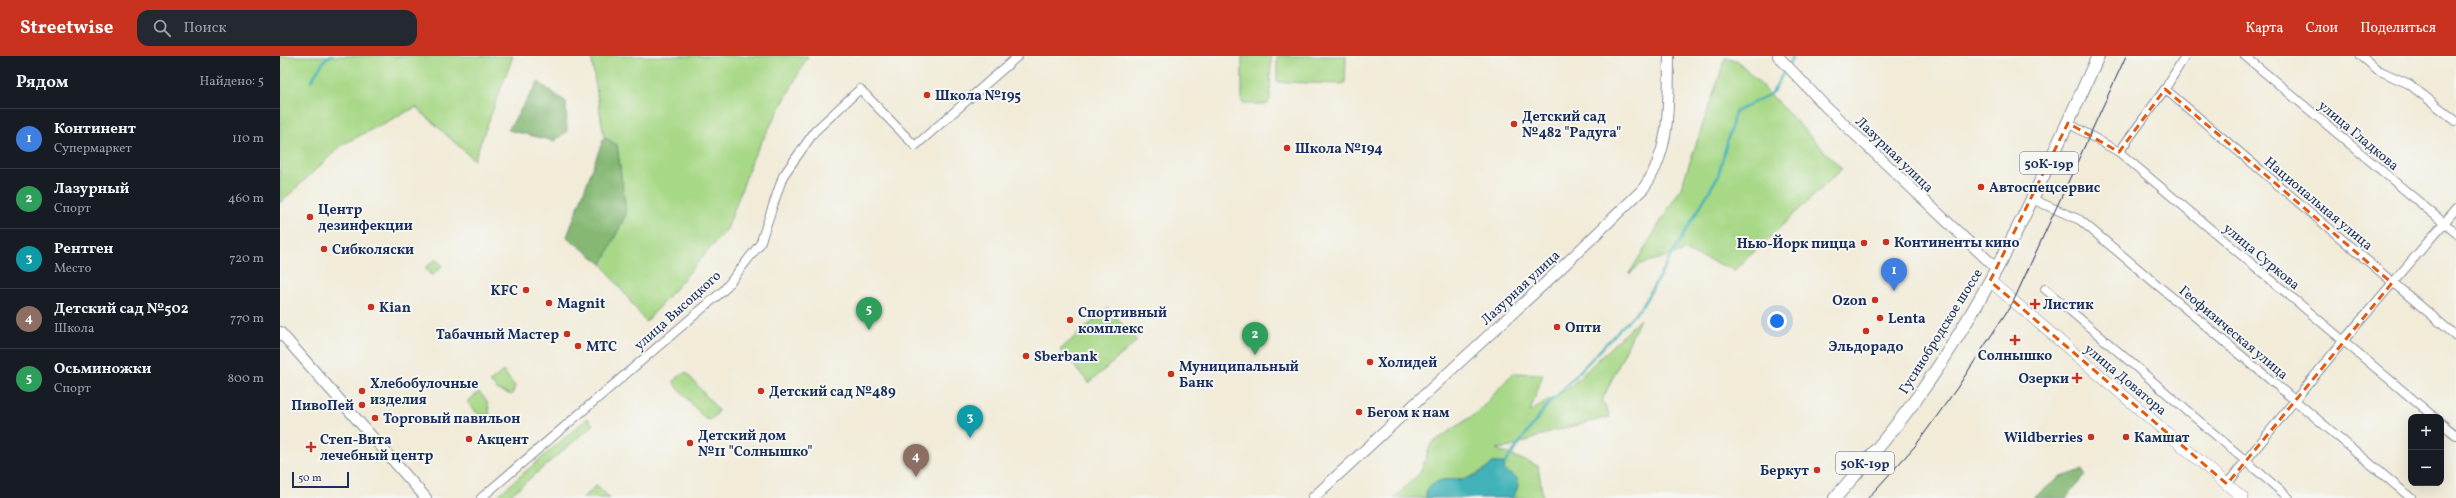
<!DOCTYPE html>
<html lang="ru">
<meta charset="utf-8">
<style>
body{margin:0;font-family:Vollkorn,serif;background:#242831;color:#f1f3f6}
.controls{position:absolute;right:12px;bottom:12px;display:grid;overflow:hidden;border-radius:8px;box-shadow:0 4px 16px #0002}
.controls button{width:36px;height:36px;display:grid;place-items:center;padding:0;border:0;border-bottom:1px solid #363941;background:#171b24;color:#f1f3f6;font:20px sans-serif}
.scale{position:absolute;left:12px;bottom:10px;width:57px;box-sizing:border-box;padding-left:4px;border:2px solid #1b2f5e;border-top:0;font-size:11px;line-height:14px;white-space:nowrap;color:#1b2f5e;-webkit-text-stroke:3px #f6f6f2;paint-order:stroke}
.you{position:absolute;left:1497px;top:265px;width:14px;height:14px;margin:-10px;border:3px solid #fff;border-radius:50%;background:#1a73e8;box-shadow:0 0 0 6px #1a73e833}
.badge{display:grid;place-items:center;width:26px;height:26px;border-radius:50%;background:#c8321e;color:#fff;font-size:13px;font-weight:700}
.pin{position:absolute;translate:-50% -33px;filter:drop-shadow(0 1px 2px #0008)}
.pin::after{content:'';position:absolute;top:21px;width:14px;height:12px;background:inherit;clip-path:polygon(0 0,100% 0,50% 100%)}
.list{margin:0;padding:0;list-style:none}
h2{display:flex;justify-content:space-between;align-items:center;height:52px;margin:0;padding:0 16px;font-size:17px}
h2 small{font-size:13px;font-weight:400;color:#9ea1a6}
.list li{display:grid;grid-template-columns:26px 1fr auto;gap:12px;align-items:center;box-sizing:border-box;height:60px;padding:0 16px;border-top:1px solid #363941}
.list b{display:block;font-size:15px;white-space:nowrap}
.list p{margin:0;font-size:13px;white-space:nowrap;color:#9ea1a6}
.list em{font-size:13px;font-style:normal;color:#9ea1a6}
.icon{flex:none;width:22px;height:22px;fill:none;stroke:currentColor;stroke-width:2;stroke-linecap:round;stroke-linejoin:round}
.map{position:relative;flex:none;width:2176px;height:442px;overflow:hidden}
header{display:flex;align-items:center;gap:24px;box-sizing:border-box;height:56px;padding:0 20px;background:#c8321e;color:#fff}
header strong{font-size:19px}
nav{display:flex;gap:22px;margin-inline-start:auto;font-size:14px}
.search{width:280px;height:36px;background:#242831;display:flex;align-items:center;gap:10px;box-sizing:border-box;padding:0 14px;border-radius:12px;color:#9ea1a6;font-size:15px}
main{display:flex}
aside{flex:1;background:#171b24}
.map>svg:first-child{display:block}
.green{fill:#a7d886;stroke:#618472}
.forest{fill:#85b873;stroke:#507468}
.water{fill:#41b2b8;stroke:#2e708b}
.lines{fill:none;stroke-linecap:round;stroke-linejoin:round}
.stream{stroke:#41b2b8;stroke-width:2.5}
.minor-casing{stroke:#868d9b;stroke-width:10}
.tertiary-casing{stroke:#868d9b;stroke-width:12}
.secondary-casing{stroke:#868d9b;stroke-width:12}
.primary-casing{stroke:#868d9b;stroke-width:14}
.minor{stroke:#fff;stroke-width:8}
.tertiary{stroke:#fff;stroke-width:10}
.secondary{stroke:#fff;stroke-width:11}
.primary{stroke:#fff;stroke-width:12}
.tram{stroke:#1b2f5e;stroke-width:1}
.marked{fill:none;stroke:#e8590c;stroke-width:3;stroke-dasharray:8 5;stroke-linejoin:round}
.poi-dot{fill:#c8321e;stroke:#f6f6f2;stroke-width:1.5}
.labels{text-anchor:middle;stroke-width:4;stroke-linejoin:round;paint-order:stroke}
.shield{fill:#f6f6f2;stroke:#5d6b8a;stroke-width:1}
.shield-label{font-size:13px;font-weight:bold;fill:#1b2f5e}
.poi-label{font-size:14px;font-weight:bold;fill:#1b2f5e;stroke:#f6f6f2;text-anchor:start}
.street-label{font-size:14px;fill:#1b2f5e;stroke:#f6f6f2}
</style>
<header>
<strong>Streetwise</strong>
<div class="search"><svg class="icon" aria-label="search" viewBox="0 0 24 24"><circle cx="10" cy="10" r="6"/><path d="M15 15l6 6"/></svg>Поиск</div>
<nav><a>Карта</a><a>Слои</a><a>Поделиться</a></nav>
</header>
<main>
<aside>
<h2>Рядом<small>Найдено: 5</small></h2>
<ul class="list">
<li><span class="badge" style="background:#3f7fe0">1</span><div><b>Континент</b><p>Супермаркет</p></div><em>110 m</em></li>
<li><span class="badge" style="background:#2e9e5b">2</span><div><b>Лазурный</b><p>Спорт</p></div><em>460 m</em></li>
<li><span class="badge" style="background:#0f9aa8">3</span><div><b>Рентген</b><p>Место</p></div><em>720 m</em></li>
<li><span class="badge" style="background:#8d6e63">4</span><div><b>Детский сад №502</b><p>Школа</p></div><em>770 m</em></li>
<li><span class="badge" style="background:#2e9e5b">5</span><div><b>Осьминожки</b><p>Спорт</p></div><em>800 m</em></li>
</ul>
</aside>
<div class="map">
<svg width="2176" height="442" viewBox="0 0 2176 442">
<rect width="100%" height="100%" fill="#f6f6f2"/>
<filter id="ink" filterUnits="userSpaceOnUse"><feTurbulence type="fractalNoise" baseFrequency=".025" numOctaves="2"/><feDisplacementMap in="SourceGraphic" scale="8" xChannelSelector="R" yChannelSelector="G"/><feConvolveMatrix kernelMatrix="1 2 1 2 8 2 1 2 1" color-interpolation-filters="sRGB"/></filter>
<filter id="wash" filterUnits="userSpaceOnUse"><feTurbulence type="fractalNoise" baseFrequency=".012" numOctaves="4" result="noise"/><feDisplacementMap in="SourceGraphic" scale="16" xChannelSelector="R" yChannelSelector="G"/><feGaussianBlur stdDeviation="0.9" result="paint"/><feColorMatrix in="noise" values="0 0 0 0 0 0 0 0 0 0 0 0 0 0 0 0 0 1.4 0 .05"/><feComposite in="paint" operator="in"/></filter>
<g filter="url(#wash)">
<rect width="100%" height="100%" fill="#f1ebd8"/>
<g class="green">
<polygon points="0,0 233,0 194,104 136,51 63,88 0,147"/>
<polygon points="311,0 528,0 473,102 447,173 366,266 322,208 346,158 337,89 324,81"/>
<polygon points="962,0 991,0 990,43 987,48 966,48 962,46"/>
<polygon points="997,0 1066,0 1065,28 997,26"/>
<polygon points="1446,1 1458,5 1562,113 1455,214 1405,195 1361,208 1349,218 1401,132"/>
<polygon points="156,203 162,210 152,220 145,212"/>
<polygon points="828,252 857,285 809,327 780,294"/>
<polygon points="1360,263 1322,345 1330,361 1272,375 1231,391 1216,393 1258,410 1263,442 1233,442 1235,439 1233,419 1224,414 1225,407 1212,407 1207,412 1188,422 1161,424 1146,435 1146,442 1114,442 1140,417 1151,388 1198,356 1233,317 1263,318 1250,356 1290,331"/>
<polygon points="223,315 235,330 232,339 218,334 210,326"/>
<polygon points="406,316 438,354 437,358 430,364 424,362 394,327 395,323"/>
<polygon points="199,336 207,345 210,358 200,360 187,346"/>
<polygon points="308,362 313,369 227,442 216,441"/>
<polygon points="317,429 329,442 303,442"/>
</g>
<g class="forest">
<polygon points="258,26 286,46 287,75 274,85 228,74"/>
<polygon points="324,81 337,89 346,158 322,208 287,181"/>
<polygon points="1802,414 1805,419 1786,442 1753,442 1779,422"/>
</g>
<path class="water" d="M 1212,407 L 1225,407 L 1224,414 L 1237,422 L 1238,431 L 1233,442 L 1146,442 C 1146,418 1173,426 1188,422 C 1198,419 1206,414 1212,407 Z"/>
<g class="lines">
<g class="stream">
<polyline points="1509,8 1513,0"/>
<polyline points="31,25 46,2 51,0"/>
<polyline points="1225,407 1265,352 1362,250 1438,120 1455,56 1492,37 1506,12"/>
</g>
</g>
</g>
<g filter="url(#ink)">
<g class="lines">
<defs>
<g id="minor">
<polyline points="1965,0 2176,177"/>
<polyline points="2081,0 2098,14 2129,28 2176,65"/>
<polyline points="1885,33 2176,280"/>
<polyline points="1788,67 1839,96 2154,361"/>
<polyline points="1839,96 1885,33 1905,0"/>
<polyline points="1752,143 1800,164 2131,442"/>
<polyline points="1765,233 2009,442"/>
<polyline points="2161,367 2176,379"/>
<polyline points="1947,428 2063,285 2176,153"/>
<polyline points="201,442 444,234 480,188 503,120 535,75 580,33 635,90 738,0"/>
</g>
<g id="tertiary">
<polyline points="1498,0 1546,51 1716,212"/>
<polyline points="0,276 146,442"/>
<path d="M 1033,442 L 1276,217 L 1363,133 C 1392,94 1388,47 1389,0"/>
</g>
<polyline id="secondary" points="1710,225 1963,442"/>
<path id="primary" d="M 1555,442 C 1584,409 1613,375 1639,339 C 1713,235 1766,116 1818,0"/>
</defs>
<use href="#minor" class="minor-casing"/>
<use href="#tertiary" class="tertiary-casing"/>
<use href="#secondary" class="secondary-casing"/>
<use href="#primary" class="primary-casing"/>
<use href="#minor" class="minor"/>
<use href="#tertiary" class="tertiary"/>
<use href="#secondary" class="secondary"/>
<use href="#primary" class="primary"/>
<polyline class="tram" points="1588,442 1636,389 1677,332 1733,246 1846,0"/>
</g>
</g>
<path class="marked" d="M 1885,33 L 2112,227 L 1947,428 L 1710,225 L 1788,67 L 1839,96 Z"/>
<g class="poi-dot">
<circle cx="647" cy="39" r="4"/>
<circle cx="1234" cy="68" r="4"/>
<circle cx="1007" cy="92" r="4"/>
<circle cx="1701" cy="131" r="4"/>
<circle cx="30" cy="161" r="4"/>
<circle cx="1606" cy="186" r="4"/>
<circle cx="1584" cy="187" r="4"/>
<circle cx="44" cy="193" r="4"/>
<circle cx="246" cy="234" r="4"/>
<circle cx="1595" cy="244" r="4"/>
<circle cx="269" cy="247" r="4"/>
<path d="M1753 242h4v4h4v4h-4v4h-4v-4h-4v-4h4z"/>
<circle cx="91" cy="251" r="4"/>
<circle cx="1600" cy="262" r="4"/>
<circle cx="790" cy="264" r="4"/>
<circle cx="1277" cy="271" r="4"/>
<circle cx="1586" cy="275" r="4"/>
<circle cx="287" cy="278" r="4"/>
<path d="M1733 278h4v4h4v4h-4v4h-4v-4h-4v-4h4z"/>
<circle cx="298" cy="290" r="4"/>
<circle cx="746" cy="300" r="4"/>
<circle cx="1090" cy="306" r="4"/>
<circle cx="891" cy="318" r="4"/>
<path d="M1795 316h4v4h4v4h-4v4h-4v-4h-4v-4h4z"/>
<circle cx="82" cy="335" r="4"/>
<circle cx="481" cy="335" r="4"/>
<circle cx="82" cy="349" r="4"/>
<circle cx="1079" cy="356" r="4"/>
<circle cx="95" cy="362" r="4"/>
<circle cx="1811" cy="381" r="4"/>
<circle cx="1846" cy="381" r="4"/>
<circle cx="189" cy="383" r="4"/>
<circle cx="410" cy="387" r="4"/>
<path d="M29 385h4v4h4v4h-4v4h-4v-4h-4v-4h4z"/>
<circle cx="1537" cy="414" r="4"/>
</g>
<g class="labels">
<g class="shield">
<rect x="1740" y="96" width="58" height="22" rx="3"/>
<rect x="1556" y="396" width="58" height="22" rx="3"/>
</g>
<g class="shield-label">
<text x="1769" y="112">50К-19р</text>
<text x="1585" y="412">50К-19р</text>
</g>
<g class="poi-label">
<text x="655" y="44">Школа №195</text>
<text x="1242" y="65">Детский сад<tspan x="1242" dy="16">№482 "Радуга"</tspan></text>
<text x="1015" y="97">Школа №194</text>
<text x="1709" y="136">Автоспецсервис</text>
<text x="38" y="158">Центр<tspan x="38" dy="16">дезинфекции</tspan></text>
<text x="1614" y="191">Континенты кино</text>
<text x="1576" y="192" text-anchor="end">Нью-Йорк пицца</text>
<text x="52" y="198">Сибколяски</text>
<text x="238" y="239" text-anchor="end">KFC</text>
<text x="1587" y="249" text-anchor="end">Ozon</text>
<text x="277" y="252">Magnit</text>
<text x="1763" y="253">Листик</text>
<text x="99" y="256">Kian</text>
<text x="798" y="261">Спортивный<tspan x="798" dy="16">комплекс</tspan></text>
<text x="1608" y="267">Lenta</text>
<text x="1285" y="276">Опти</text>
<text x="279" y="283" text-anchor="end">Табачный Мастер</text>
<text x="306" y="295">МТС</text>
<text x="1586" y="295" text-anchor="middle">Эльдорадо</text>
<text x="1735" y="304" text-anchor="middle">Солнышко</text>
<text x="754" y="305">Sberbank</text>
<text x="1098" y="311">Холидей</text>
<text x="899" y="315">Муниципальный<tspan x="899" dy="16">Банк</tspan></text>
<text x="1789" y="327" text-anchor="end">Озерки</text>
<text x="90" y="332">Хлебобулочные<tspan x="90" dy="16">изделия</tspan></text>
<text x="489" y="340">Детский сад №489</text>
<text x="74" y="354" text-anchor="end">ПивоПей</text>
<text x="1087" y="361">Бегом к нам</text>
<text x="103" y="367">Торговый павильон</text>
<text x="418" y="384">Детский дом<tspan x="418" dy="16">№11 "Солнышко"</tspan></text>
<text x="1803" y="386" text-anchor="end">Wildberries</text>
<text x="1854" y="386">Камшат</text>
<text x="40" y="388">Степ-Вита<tspan x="40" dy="16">лечебный центр</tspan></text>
<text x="197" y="388">Акцент</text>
<text x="1529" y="419" text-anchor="end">Беркут</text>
</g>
<g class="street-label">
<text transform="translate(2079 79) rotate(40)" y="5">улица Гладкова</text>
<text transform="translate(1615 98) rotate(44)" y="5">Лазурная улица</text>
<text transform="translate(2039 147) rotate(40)" y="5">Национальная улица</text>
<text transform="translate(1982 200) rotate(40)" y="5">улица Суркова</text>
<text transform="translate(1240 231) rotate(-43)" y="5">Лазурная улица</text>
<text transform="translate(397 254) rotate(-42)" y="5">улица Высоцкого</text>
<text transform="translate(1660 275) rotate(-58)" y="5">Гусинобродское шоссе</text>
<text transform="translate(1954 276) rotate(40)" y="5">Геофизическая улица</text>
<text transform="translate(1846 323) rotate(40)" y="5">улица Доватора</text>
</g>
</g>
</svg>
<div class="controls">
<button>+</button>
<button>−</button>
</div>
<div class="scale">50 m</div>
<div class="you"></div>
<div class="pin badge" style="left:1614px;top:235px;background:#3f7fe0">1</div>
<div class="pin badge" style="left:975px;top:299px;background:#2e9e5b">2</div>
<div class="pin badge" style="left:690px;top:382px;background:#0f9aa8">3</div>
<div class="pin badge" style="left:636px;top:421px;background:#8d6e63">4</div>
<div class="pin badge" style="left:589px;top:274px;background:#2e9e5b">5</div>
</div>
</main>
